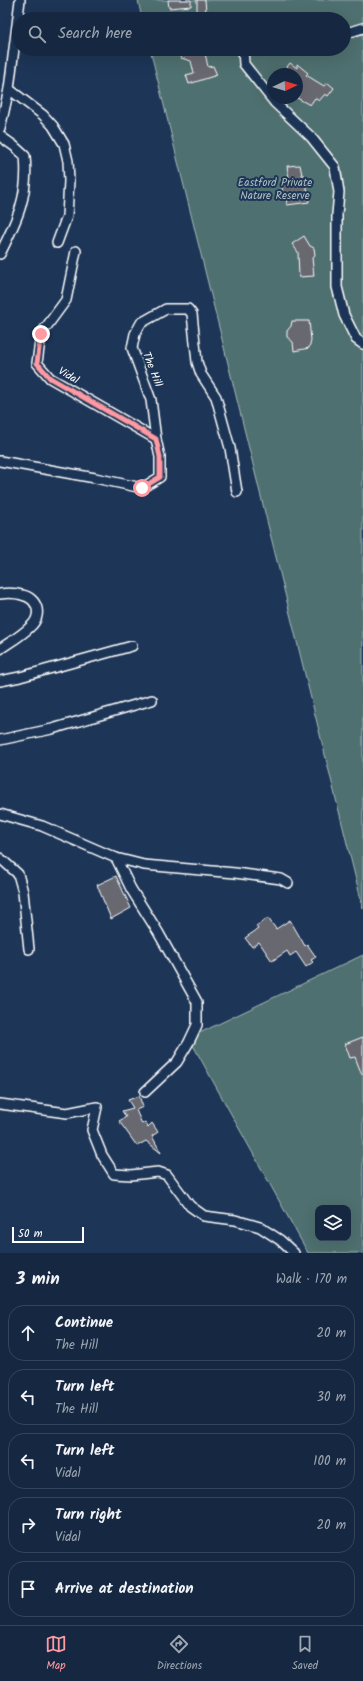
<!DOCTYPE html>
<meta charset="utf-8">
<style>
body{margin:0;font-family:Kalam,sans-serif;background:#23344c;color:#f1f3f6}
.controls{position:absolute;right:12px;bottom:12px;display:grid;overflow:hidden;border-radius:8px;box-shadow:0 4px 16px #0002}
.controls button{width:36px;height:36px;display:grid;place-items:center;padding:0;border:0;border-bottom:1px solid #35445a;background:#162841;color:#f1f3f6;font:20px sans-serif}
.compass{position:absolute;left:267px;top:68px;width:36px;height:36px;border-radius:50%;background:#162841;box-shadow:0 4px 16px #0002;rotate:86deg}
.scale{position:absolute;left:12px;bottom:10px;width:72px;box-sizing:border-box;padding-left:4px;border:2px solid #fff;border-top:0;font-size:11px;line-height:14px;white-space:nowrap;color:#fff;-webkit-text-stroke:3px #1d3557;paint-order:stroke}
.stop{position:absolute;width:12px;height:12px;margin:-9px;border:3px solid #ff9aa2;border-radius:50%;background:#fff}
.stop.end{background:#ff9aa2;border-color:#fff;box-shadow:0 1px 4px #0008}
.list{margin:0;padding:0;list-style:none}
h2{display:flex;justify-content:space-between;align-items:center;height:52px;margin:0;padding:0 16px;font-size:17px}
h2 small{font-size:13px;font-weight:400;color:#9ea6b1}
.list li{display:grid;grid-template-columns:26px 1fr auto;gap:12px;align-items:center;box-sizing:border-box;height:56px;margin:0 8px 8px;padding:0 8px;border:1px solid #35445a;border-radius:16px}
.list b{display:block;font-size:15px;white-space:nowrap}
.list p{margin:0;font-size:13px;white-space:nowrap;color:#9ea6b1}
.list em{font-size:13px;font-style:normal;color:#9ea6b1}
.icon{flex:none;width:22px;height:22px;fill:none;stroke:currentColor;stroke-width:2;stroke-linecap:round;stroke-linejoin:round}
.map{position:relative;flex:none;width:363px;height:1253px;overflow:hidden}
.search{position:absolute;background:#162841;box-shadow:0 4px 16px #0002;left:12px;right:12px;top:12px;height:44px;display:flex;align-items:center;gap:10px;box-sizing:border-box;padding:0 14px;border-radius:22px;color:#9ea6b1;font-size:15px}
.sheet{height:372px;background:#162841}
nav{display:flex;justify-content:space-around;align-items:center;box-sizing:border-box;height:56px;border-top:1px solid #35445a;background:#162841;font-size:11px;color:#9ea6b1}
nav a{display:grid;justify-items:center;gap:2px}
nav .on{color:#ff9aa2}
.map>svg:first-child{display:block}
.green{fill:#4f7070;stroke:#a7b8b8;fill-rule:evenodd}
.building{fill:#676871;stroke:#fff}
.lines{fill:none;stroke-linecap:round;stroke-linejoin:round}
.street-casing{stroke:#fff;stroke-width:12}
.street{stroke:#1d3557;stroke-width:9}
.route{stroke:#ff9aa2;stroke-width:5}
.labels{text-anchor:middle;stroke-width:4;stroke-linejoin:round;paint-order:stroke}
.park-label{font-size:11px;fill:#b0bfbf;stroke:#1d3557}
.street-label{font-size:11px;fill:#fff;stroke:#1d3557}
</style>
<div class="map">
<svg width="363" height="1253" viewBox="0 0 363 1253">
<rect width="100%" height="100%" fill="#1d3557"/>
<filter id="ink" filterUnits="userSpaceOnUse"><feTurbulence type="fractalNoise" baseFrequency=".025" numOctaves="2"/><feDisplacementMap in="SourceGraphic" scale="8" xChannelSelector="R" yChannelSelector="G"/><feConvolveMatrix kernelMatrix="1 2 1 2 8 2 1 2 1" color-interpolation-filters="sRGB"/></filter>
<g filter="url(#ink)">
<g class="green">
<path d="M 138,0 L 363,0 L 363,908 L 150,49 L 344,49 L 344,19 L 142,19 ZM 273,74 L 297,74 L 297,98 L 273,98 Z"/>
<path d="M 363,955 L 363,1253 L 308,1253 L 189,1038 ZM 318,1208 L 348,1208 L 348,1238 L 318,1238 Z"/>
</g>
<g class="building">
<polygon points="168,0 191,0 191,6 169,8"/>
<polygon points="197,0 205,0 206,11 197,12"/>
<polygon points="184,49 191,49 205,53 208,67 213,66 217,75 189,84 186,75 194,73 191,61 181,58"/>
<polygon points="290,63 297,68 297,64 308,73 306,75 324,86 328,83 334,88 328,96 325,94 319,101 315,98 310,105 297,98 301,92 297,90 297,74 282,74"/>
<polygon points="300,165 302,175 305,175 309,202 287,205 286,195 283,195 281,179 289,178 287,166"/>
<polygon points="304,236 310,246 314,248 315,255 312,258 314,276 299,277 298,252 292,244"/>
<polygon points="292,321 309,321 311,340 309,348 294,351 293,342 287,337 287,331 291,326"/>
<polygon points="116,876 131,908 111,919 97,885"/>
<polygon points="268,918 276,929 290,920 305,946 307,944 316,957 311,960 313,962 306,967 296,952 290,956 287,951 272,961 259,942 252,947 245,938 258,929 256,926"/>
<polygon points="363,1037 363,1074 362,1075 355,1057 350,1058 345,1044"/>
<polygon points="139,1096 143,1107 136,1110 142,1124 145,1122 148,1127 152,1123 158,1132 152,1136 161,1153 146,1141 137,1146 119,1121 126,1117 122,1111 133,1108 128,1100"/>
</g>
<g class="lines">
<defs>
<g id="street">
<polyline points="344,34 363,28"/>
<polyline points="243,49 244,64 275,103 311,137 335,167 339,192 337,215 337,287 344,315 356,339 363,344"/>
<polyline points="9,89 43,115 53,126 64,144 68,161 69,181 67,216 57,243"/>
<polyline points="0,129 9,89 20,0"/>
<path d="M 0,136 L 14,146 L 25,156 C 29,196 17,220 0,254"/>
<polyline points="76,251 66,300 41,334 37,363 50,378 156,439"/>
<polyline points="0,461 95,478 142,488 160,477 160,457 156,439 151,400 132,348 135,334 141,323 166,309 188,309 192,314 197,362 201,374 216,397 230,448 237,492"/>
<path d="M 0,594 C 7,593 15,593 22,595 C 38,598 43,616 30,627 C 21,636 10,642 0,649"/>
<polyline points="0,681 20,677 132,646"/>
<polyline points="0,740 52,729 152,700"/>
<polyline points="0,814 42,826 116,858 144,865 235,873 281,879 288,883"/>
<polyline points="0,858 18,874 23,892 29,949"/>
<polyline points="116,858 131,889 158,932 197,1002 197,1025 189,1042 177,1062 145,1092"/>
<polyline points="0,1104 67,1113 97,1107 92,1130 102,1155 114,1174 131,1175 158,1172 167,1175 190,1206 204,1216 235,1220 260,1227 280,1240 294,1253"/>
</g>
</defs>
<use href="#street" class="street-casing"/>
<use href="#street" class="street"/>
</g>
</g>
<g class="lines" filter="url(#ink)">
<polyline class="route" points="41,334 37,363 50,378 156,439 160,457 160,477 142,488"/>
</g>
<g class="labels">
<g class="park-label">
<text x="275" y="186">Eastford Private<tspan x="275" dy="13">Nature Reserve</tspan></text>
</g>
<g class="street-label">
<text transform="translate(153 369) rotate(69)" y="4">The Hill</text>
<text transform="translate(69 375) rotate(31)" y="4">Vidal</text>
</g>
</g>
</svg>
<div class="controls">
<button><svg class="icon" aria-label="layers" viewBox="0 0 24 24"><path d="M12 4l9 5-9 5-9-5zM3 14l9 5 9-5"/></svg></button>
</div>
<svg class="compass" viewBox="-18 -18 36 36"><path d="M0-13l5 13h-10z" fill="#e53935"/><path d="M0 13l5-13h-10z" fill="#9ea6b1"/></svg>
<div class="scale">50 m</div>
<div class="stop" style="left:142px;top:488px"></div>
<div class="stop end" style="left:41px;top:334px"></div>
<div class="search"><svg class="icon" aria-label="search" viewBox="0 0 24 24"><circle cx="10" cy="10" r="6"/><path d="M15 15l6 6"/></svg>Search here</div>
</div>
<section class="sheet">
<h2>3 min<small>Walk · 170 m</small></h2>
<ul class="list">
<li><svg class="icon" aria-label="ahead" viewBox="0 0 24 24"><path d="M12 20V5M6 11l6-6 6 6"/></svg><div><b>Continue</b><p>The Hill</p></div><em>20 m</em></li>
<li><svg class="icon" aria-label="left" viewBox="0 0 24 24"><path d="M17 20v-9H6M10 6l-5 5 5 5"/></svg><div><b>Turn left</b><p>The Hill</p></div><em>30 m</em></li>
<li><svg class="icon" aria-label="left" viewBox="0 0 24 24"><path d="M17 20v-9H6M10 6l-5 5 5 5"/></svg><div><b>Turn left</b><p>Vidal</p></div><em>100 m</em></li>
<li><svg class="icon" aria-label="right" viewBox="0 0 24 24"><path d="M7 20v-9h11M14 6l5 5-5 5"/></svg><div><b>Turn right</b><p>Vidal</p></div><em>20 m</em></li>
<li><svg class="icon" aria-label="arrive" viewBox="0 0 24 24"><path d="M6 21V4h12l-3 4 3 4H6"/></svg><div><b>Arrive at destination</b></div></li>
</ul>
</section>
<nav>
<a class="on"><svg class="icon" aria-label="map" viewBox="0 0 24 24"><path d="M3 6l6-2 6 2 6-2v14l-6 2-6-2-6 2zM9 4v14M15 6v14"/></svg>Map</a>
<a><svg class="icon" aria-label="directions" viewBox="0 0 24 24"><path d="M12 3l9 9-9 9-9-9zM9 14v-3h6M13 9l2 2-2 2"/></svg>Directions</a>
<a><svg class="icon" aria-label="saved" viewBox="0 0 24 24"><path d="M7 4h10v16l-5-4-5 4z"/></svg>Saved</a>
</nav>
